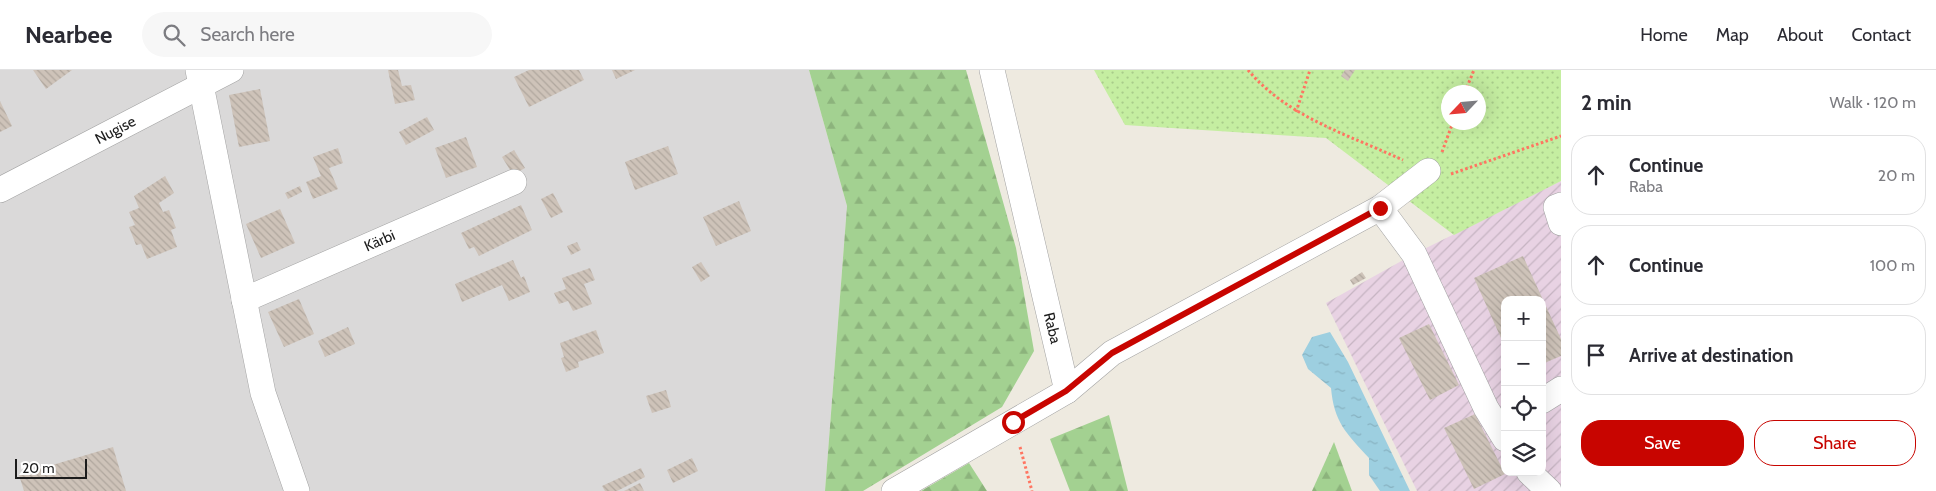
<!DOCTYPE html>
<meta charset="utf-8">
<style>
body{margin:0;font-family:Cabin,sans-serif;background:#f7f7f7;color:#2b2b33}
.controls{position:absolute;right:15px;bottom:15px;display:grid;overflow:hidden;border-radius:10px;box-shadow:0 5px 20px #0002}
.controls button{width:45px;height:45px;display:grid;place-items:center;padding:0;border:0;border-bottom:1px solid #e1e1e2;background:#fff;color:#2b2b33;font:25px sans-serif}
.compass{position:absolute;left:1441px;top:15px;width:45px;height:45px;border-radius:50%;background:#fff;box-shadow:0 5px 20px #0002;rotate:244deg}
.scale{position:absolute;left:15px;bottom:12px;width:72px;box-sizing:border-box;padding-left:5px;border:2px solid #1c1c1c;border-top:0;font-size:14px;line-height:18px;white-space:nowrap;color:#1c1c1c;-webkit-text-stroke:4px #fff;paint-order:stroke}
.stop{position:absolute;width:15px;height:15px;margin:-11px;border:4px solid #c80500;border-radius:50%;background:#fff}
.stop.end{background:#c80500;border-color:#fff;box-shadow:0 1px 5px #0008}
.list{margin:0;padding:0;list-style:none}
h2{display:flex;justify-content:space-between;align-items:center;height:65px;margin:0;padding:0 20px;font-size:21px}
h2 small{font-size:16px;font-weight:400;color:#7c7c81}
.list li{display:grid;grid-template-columns:32px 1fr auto;gap:15px;align-items:center;box-sizing:border-box;height:80px;margin:0 10px 10px;padding:0 10px;border:1px solid #e1e1e2;border-radius:20px}
.list b{display:block;font-size:19px;white-space:nowrap}
.list p{margin:0;font-size:16px;white-space:nowrap;color:#7c7c81}
.list em{font-size:16px;font-style:normal;color:#7c7c81}
.actions{display:flex;gap:10px;padding:15px 20px}
.actions a{flex:1;padding:11px 0;border:1px solid #c80500;border-radius:20px;text-align:center;font-size:18px;color:#c80500}
.actions .main{background:#c80500;color:#fff}
.icon{flex:none;width:28px;height:28px;fill:none;stroke:currentColor;stroke-width:2;stroke-linecap:round;stroke-linejoin:round}
.map{position:relative;flex:none;width:1561px;height:421px;overflow:hidden}
header{display:flex;align-items:center;gap:30px;box-sizing:border-box;height:70px;padding:0 25px;background:#fff;border-bottom:1px solid #e1e1e2}
header strong{font-size:24px}
nav{display:flex;gap:28px;margin-inline-start:auto;font-size:18px}
.search{width:350px;height:45px;background:#f7f7f7;display:flex;align-items:center;gap:12px;box-sizing:border-box;padding:0 18px;border-radius:28px;color:#7c7c81;font-size:19px}
main{display:flex}
aside{flex:1;background:#fff}
.map>svg:first-child{display:block}
.residential{fill:#dad9d9}
.industrial{fill:url(#industrial-furrows);fill-rule:evenodd}
.grass{fill:url(#grass-dots);fill-rule:evenodd}
.forest{fill:url(#forest-firs)}
.water{fill:url(#water-ripples)}
.building{fill:url(#building-back-hatch)}
.lines{fill:none;stroke-linecap:round;stroke-linejoin:round}
.minor-casing{stroke:#a3a3a3;stroke-width:26}
.path{stroke:#ff7561;stroke-width:3;stroke-dasharray:2.5 2.5;stroke-linecap:butt}
.minor{stroke:#fff;stroke-width:25}
.route{stroke:#c80500;stroke-width:6}
.labels{text-anchor:middle;stroke-width:4;stroke-linejoin:round;paint-order:stroke}
.street-label{font-size:15px;fill:#1c1c1c;stroke:#fff}
</style>
<header>
<strong>Nearbee</strong>
<div class="search"><svg class="icon" aria-label="search" viewBox="0 0 24 24"><circle cx="10" cy="10" r="6"/><path d="M15 15l6 6"/></svg>Search here</div>
<nav><a>Home</a><a>Map</a><a>About</a><a>Contact</a></nav>
</header>
<main>
<div class="map">
<svg width="1561" height="421" viewBox="0 0 1561 421">
<defs>
<pattern id="industrial-furrows" width="10" height="10" patternUnits="userSpaceOnUse" patternTransform="scale(1.25)"><rect width="10" height="10" fill="#e8d2e3"/><path d="M-1 1l2-2M0 10L10 0M9 11l2-2" fill="none" stroke="#c6b4c2"/></pattern>
<pattern id="grass-dots" width="8" height="8" patternUnits="userSpaceOnUse" patternTransform="scale(1.25)"><rect width="8" height="8" fill="#c5eea1"/><path d="M2 2h.1M6 6h.1" fill="none" stroke="#a9cc8a" stroke-width="1.8" stroke-linecap="round"/></pattern>
<pattern id="forest-firs" width="22" height="20" patternUnits="userSpaceOnUse" patternTransform="scale(1.25)"><rect width="22" height="20" fill="#a3d191"/><path d="M5 1l3.5 6h-7zM16 11l3.5 6h-7z" fill="#8cb37c"/></pattern>
<pattern id="water-ripples" width="26" height="14" patternUnits="userSpaceOnUse" patternTransform="scale(1.25)"><rect width="26" height="14" fill="#9dcfe0"/><path d="M2 4q2-2 4 0t4 0M15 11q2-2 4 0t4 0" fill="none" stroke="#87b1c0"/></pattern>
<pattern id="building-back-hatch" width="6" height="6" patternUnits="userSpaceOnUse" patternTransform="scale(1.25)"><rect width="6" height="6" fill="#cec3b9"/><path d="M-1 5l2 2M0 0l6 6M5-1l2 2" fill="none" stroke="#b0a79e"/></pattern>
</defs>
<rect width="100%" height="100%" fill="#eeeae0"/>
<polygon class="residential" points="0,0 809,0 847,136 825,421 0,421"/>
<path class="industrial" d="M 1561,111 L 1561,421 L 1417,421 L 1326,233 L 1414,184 ZM 1505,230 L 1542,230 L 1542,402 L 1505,402 Z"/>
<path class="grass" d="M 1094,0 L 1561,0 L 1561,111 L 1454,165 L 1326,68 L 1125,55 ZM 1448,22 L 1478,22 L 1478,52 L 1448,52 Z"/>
<g class="forest">
<polygon points="809,0 966,0 1016,178 1034,281 1002,337 863,421 825,421 847,136"/>
<polygon points="1109,345 1128,421 1070,421 1050,369"/>
<polygon points="1334,372 1352,421 1312,421"/>
<polygon points="969,393 987,421 921,421"/>
</g>
<path class="water" d="M 1330,262 L 1348,292 L 1410,421 L 1380,421 L 1369,405 L 1369,388 C 1346,363 1334,352 1331,318 L 1308,299 L 1302,285 L 1312,267 Z"/>
<g class="building">
<polygon points="33,0 72,0 46,19"/>
<polygon points="388,0 398,0 402,16 411,15 415,30 395,34"/>
<polygon points="529,0 579,0 584,10 529,37 514,7"/>
<polygon points="612,0 635,0 616,9"/>
<polygon points="1345,0 1355,0 1348,11 1341,6"/>
<polygon points="260,19 270,71 239,77 229,25"/>
<polygon points="0,31 12,56 0,62"/>
<polygon points="427,47 434,60 406,75 399,62"/>
<polygon points="466,67 477,97 446,108 435,78"/>
<polygon points="668,76 678,104 635,120 625,92"/>
<polygon points="338,78 343,93 329,98 338,119 313,129 306,112 321,106 313,87"/>
<polygon points="514,80 525,98 513,105 502,87"/>
<polygon points="165,106 174,123 159,133 163,142 169,140 176,158 171,160 177,177 147,189 141,174 136,175 129,157 135,155 129,142 139,138 134,126"/>
<polygon points="300,116 302,122 288,129 285,123"/>
<polygon points="553,123 563,142 551,148 541,129"/>
<polygon points="739,131 751,161 716,176 703,147"/>
<polygon points="521,135 532,160 479,186 474,177 469,179 461,163"/>
<polygon points="280,139 295,173 261,188 246,154"/>
<polygon points="577,172 581,180 571,185 567,176"/>
<polygon points="1523,186 1561,269 1561,286 1542,294 1542,230 1505,230 1505,277 1474,208"/>
<polygon points="513,190 521,208 524,206 530,222 509,231 502,215 462,232 455,214"/>
<polygon points="701,192 710,206 701,212 692,197"/>
<polygon points="590,198 595,210 584,214 592,234 573,241 568,231 559,234 554,223 566,219 562,208"/>
<polygon points="1362,202 1366,208 1353,215 1350,210"/>
<polygon points="299,229 314,264 284,277 268,242"/>
<polygon points="1429,254 1459,315 1430,330 1399,268"/>
<polygon points="348,257 355,274 325,287 318,271"/>
<polygon points="596,260 604,283 578,292 579,297 566,302 561,288 564,287 560,273"/>
<polygon points="666,320 671,337 652,343 646,326"/>
<polygon points="1475,344 1505,404 1474,419 1444,358"/>
<polygon points="113,377 126,421 24,421 19,405"/>
<polygon points="692,388 698,401 673,413 667,400"/>
<polygon points="641,398 645,407 617,421 605,421 602,416"/>
<polygon points="640,413 644,421 624,421"/>
</g>
<g class="lines">
<defs>
<g id="minor">
<polyline points="198,0 263,323 297,421"/>
<path id="s1" d="M 992,0 L 1067,321"/>
<path id="s2" d="M 0,120 L 231,0"/>
<polyline points="1561,135 1556,137 1561,153"/>
<polyline points="1380,138 1414,184 1486,338 1505,369"/>
<path id="s3" d="M 244,230 L 514,112"/>
<polyline points="1542,331 1561,319"/>
<polyline points="1529,402 1549,421"/>
<polyline points="894,421 1067,321 1112,283 1380,138 1428,101"/>
</g>
</defs>
<use href="#minor" class="minor-casing"/>
<g class="path">
<path d="M 1248,0 C 1287,47 1349,65 1403,90"/>
<polyline points="1465,22 1474,0"/>
<polyline points="1296,42 1310,0"/>
<polyline points="1442,82 1453,52"/>
<polyline points="1451,104 1561,66"/>
<polyline points="1020,377 1032,421"/>
</g>
<use href="#minor" class="minor"/>
</g>
<g class="lines">
<polyline class="route" points="1013,352 1066,321 1112,283 1380,138"/>
</g>
<g class="labels">
<g class="street-label">
<text dy="5" stroke="none"><textPath href="#s2" startOffset="130">Nugise</textPath></text>
<text dy="5" stroke="none"><textPath href="#s3" startOffset="148">Kärbi</textPath></text>
<text dy="5" stroke="none"><textPath href="#s1" startOffset="265">Raba</textPath></text>
</g>
</g>
</svg>
<div class="controls">
<button>+</button>
<button>−</button>
<button><svg class="icon" aria-label="locate" viewBox="0 0 24 24"><circle cx="12" cy="12" r="6"/><path d="M12 2v4M12 18v4M2 12h4M18 12h4"/></svg></button>
<button><svg class="icon" aria-label="layers" viewBox="0 0 24 24"><path d="M12 4l9 5-9 5-9-5zM3 14l9 5 9-5"/></svg></button>
</div>
<svg class="compass" viewBox="-18 -18 36 36"><path d="M0-13l5 13h-10z" fill="#e53935"/><path d="M0 13l5-13h-10z" fill="#7c7c81"/></svg>
<div class="scale">20 m</div>
<div class="stop" style="left:1013px;top:352px"></div>
<div class="stop end" style="left:1380px;top:138px"></div>
</div>
<aside>
<h2>2 min<small>Walk · 120 m</small></h2>
<ul class="list">
<li><svg class="icon" aria-label="ahead" viewBox="0 0 24 24"><path d="M12 20V5M6 11l6-6 6 6"/></svg><div><b>Continue</b><p>Raba</p></div><em>20 m</em></li>
<li><svg class="icon" aria-label="ahead" viewBox="0 0 24 24"><path d="M12 20V5M6 11l6-6 6 6"/></svg><div><b>Continue</b></div><em>100 m</em></li>
<li><svg class="icon" aria-label="arrive" viewBox="0 0 24 24"><path d="M6 21V4h12l-3 4 3 4H6"/></svg><div><b>Arrive at destination</b></div></li>
</ul>
<div class="actions"><a class="main">Save</a><a>Share</a></div>
</aside>
</main>
